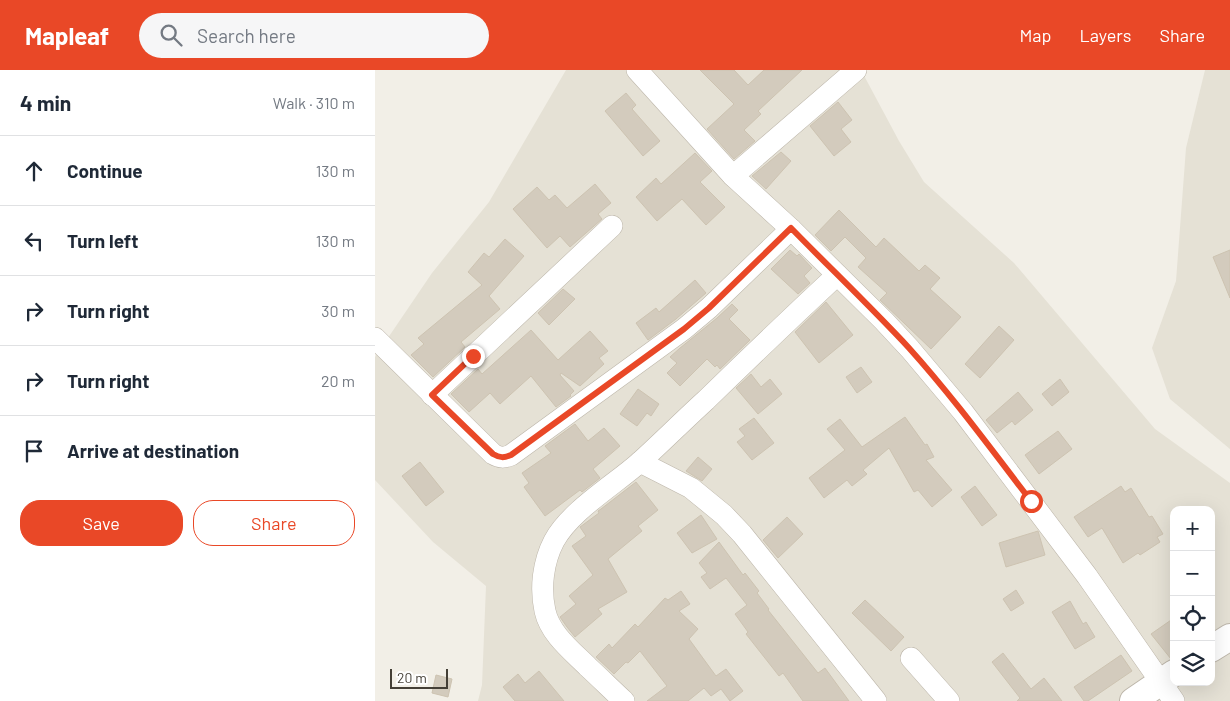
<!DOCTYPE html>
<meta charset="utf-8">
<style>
body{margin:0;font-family:Barlow,sans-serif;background:#f6f6f7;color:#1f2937}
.controls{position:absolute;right:15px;bottom:15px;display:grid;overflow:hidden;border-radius:10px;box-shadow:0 5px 20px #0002}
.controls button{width:45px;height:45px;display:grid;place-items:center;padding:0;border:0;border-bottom:1px solid #e0e1e3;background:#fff;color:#1f2937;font:25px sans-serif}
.scale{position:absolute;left:15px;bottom:12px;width:58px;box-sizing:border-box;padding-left:5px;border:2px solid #443f36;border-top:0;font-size:14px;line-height:18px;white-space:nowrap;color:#443f36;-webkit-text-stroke:4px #fff;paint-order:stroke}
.stop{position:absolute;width:15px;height:15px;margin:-11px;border:4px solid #e94827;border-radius:50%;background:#fff}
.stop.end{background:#e94827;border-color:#fff;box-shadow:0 1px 5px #0008}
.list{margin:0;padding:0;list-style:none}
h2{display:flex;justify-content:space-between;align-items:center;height:65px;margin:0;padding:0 20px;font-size:21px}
h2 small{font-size:16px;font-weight:400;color:#747a83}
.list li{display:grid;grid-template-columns:32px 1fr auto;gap:15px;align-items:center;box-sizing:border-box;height:70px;padding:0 20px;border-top:1px solid #e0e1e3}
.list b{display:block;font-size:19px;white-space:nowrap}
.list em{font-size:16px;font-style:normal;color:#747a83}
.actions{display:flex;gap:10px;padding:15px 20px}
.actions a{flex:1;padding:11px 0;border:1px solid #e94827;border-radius:20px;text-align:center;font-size:18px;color:#e94827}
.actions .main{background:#e94827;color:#fff}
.icon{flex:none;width:28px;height:28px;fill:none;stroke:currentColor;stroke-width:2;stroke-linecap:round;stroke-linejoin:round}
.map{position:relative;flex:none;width:855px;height:631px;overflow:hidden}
header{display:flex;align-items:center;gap:30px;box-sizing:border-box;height:70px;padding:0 25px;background:#e94827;color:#fff}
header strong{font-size:24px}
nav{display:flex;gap:28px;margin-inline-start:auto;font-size:18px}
.search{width:350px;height:45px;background:#f6f6f7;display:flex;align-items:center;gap:12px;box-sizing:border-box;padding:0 18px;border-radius:28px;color:#747a83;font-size:19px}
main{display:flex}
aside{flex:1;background:#fff}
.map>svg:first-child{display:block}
.residential{fill:#e5e1d5;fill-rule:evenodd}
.building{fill:#d3cbbd;stroke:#cdc3b1}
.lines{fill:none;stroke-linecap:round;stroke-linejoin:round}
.minor-casing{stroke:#bdb6aa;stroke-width:22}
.tertiary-casing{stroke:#bdb6aa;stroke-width:28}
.minor{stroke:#fff;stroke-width:21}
.tertiary{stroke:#fff;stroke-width:26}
.route{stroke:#e94827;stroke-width:6}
</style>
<header>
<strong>Mapleaf</strong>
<div class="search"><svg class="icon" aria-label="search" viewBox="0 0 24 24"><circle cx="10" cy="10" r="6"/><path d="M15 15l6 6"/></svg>Search here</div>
<nav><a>Map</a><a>Layers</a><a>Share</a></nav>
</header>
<main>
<aside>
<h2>4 min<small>Walk · 310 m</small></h2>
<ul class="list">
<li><svg class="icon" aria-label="ahead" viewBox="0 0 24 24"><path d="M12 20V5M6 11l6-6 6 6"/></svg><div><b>Continue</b></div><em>130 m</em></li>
<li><svg class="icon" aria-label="left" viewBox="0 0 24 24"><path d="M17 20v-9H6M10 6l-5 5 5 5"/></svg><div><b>Turn left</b></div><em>130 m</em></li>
<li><svg class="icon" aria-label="right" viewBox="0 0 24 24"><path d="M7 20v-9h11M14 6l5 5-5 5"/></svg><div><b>Turn right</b></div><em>30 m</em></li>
<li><svg class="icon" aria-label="right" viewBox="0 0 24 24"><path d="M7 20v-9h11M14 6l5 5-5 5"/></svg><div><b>Turn right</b></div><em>20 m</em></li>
<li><svg class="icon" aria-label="arrive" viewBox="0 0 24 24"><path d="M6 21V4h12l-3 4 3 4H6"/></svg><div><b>Arrive at destination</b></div></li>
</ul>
<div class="actions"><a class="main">Save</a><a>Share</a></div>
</aside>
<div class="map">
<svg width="855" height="631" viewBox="0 0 855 631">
<rect width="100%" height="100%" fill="#f2efe7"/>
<g class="residential">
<path d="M 191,0 L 486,0 L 524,71 L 549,112 L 639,193 L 780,359 L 855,413 L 855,631 L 103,631 L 107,615 L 111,516 L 58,472 L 0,410 L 0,287 L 57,203 L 114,132 ZM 799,440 L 836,440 L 836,612 L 799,612 Z"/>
<polygon points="830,0 855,0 855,379 795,329 777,278 801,211 811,78"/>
</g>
<g class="building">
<polygon points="325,0 359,0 373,15 389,0 427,0 383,41 386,44 369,60 380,71 359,89 332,59 359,34"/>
<polygon points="251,23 261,35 257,39 285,71 268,86 230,41"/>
<polygon points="463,32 477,50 466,59 476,72 459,86 435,56"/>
<polygon points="406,82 416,91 391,119 377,106"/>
<polygon points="320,83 337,101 325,112 350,137 331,155 307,129 282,151 261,127 281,108 286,114"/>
<polygon points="220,114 236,133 223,144 227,149 195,177 185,166 172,178 138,139 162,117 174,130 180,125 192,138"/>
<polygon points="464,140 501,177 509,168 544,201 550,195 565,208 555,219 586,247 556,279 505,230 512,223 483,197 491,188 470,167 456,181 440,165"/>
<polygon points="130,169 149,186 114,226 125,239 86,272 90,277 58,307 36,285 49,274 43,268 107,215 93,202 109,183 114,187"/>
<polygon points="415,180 422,186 424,184 437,198 429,206 435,213 423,224 396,199"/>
<polygon points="855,180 855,228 838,187"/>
<polygon points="320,210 331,223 301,249 273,270 261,253 281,238 284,242"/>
<polygon points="188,219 200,229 174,255 163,243"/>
<polygon points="451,232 478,265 444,293 420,262"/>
<polygon points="357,234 363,240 354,249 375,270 345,299 342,295 340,297 332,289 305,316 292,303 302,293 295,287 305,278 342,248"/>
<polygon points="624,256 639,270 605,308 590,294"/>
<polygon points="156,260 183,290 215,261 233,281 224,288 229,294 205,316 186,303 185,305 199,321 195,325 196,326 181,337 156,306 125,334 115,323 94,342 76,324 103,299 107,304"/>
<polygon points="486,297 497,312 482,323 471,307"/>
<polygon points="376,304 386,317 395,309 407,324 383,344 361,318"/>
<polygon points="685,309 694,322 677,336 667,324"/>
<polygon points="263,319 284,334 276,346 272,343 262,356 245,344"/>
<polygon points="643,322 658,340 640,355 637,351 622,363 611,350"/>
<polygon points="530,347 550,375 552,374 559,387 551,390 577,420 557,437 543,420 539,422 514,378 488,400 492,404 477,416 472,410 449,428 434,408 470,380 452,359 465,349 487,377"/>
<polygon points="379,348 399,373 377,390 362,372 370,366 364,359"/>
<polygon points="200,354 213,371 229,358 245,376 218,399 225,408 207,422 205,420 170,446 149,417 154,413 147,403 176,383 170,376"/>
<polygon points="683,361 697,379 664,404 650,385"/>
<polygon points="323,387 337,399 327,411 311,401"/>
<polygon points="45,392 69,422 51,436 27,406"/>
<polygon points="261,412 283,440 263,456 267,461 233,489 252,522 223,539 227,544 200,567 192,557 185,547 201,534 194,526 218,505 197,476 211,466 205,457 224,443 223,441 226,439"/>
<polygon points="600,416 622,445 607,456 586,427"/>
<polygon points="746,416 750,422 756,418 774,447 777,446 788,464 782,467 785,472 765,485 763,483 748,493 727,458 713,467 699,447"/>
<polygon points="326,445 342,469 317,483 302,463"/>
<polygon points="412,447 428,464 403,488 388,470"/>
<polygon points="663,461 670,485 631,497 624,473"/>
<polygon points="344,472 368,505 370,503 384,521 382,523 394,539 393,540 443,603 450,598 474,631 428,631 408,603 404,606 371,564 373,562 360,544 372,535 351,508 335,519 326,507 332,503 324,493"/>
<polygon points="641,520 649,533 636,541 628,529"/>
<polygon points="306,521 315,534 304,541 323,559 314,569 341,606 351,599 368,621 355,631 346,619 336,626 329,618 313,631 272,631 292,616 265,581 253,593 251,592 239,604 221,587 234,574 237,578 260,554 263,557 290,528 293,530"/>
<polygon points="490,530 529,567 516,581 477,543"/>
<polygon points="695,531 708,554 711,552 720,567 700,579 677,542"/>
<polygon points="799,548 799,588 796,589 776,564"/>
<polygon points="628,583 656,619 669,608 687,631 642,631 645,628 617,592"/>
<polygon points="746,585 757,601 713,631 709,631 699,617"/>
<polygon points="164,601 189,631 140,631 128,617 143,604 150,613"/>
<polygon points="61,605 77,609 73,627 57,623"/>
</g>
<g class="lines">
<defs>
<g id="minor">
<polyline points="262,0 358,106 416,159 509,251 535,279 588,342 712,506 799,631"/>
<polyline points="358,106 481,0"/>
<path d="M 0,268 L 118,384 C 125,388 129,388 136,385 L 309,259 L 334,238 L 416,159"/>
<polyline points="57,325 237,156"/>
<polyline points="265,392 316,418 349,445 367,464 501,631"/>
<polyline points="536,588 574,631"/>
<path d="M 249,631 C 237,620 225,608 213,597 C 197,581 175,564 170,541 C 165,518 168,492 179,471 C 195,441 239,415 265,392 C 287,372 309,350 331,330 C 374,288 418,246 462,205"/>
</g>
<g id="tertiary">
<polyline points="836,579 855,567"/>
<polyline points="758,631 799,603"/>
</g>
</defs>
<use href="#minor" class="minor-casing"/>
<use href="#tertiary" class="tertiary-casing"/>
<use href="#minor" class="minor"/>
<use href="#tertiary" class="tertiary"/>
</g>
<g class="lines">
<path class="route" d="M 98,286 L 57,325 L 118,384 C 125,388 129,388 136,385 L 309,259 L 334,238 L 416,158 C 455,198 496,237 534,278 C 578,327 616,379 656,431"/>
</g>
</svg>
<div class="controls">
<button>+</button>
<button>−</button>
<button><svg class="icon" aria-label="locate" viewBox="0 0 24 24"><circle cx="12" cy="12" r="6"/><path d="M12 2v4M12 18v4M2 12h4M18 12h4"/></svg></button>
<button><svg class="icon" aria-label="layers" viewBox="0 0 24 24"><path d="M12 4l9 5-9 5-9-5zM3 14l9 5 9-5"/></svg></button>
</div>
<div class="scale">20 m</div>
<div class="stop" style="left:656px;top:431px"></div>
<div class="stop end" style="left:98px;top:286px"></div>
</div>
</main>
